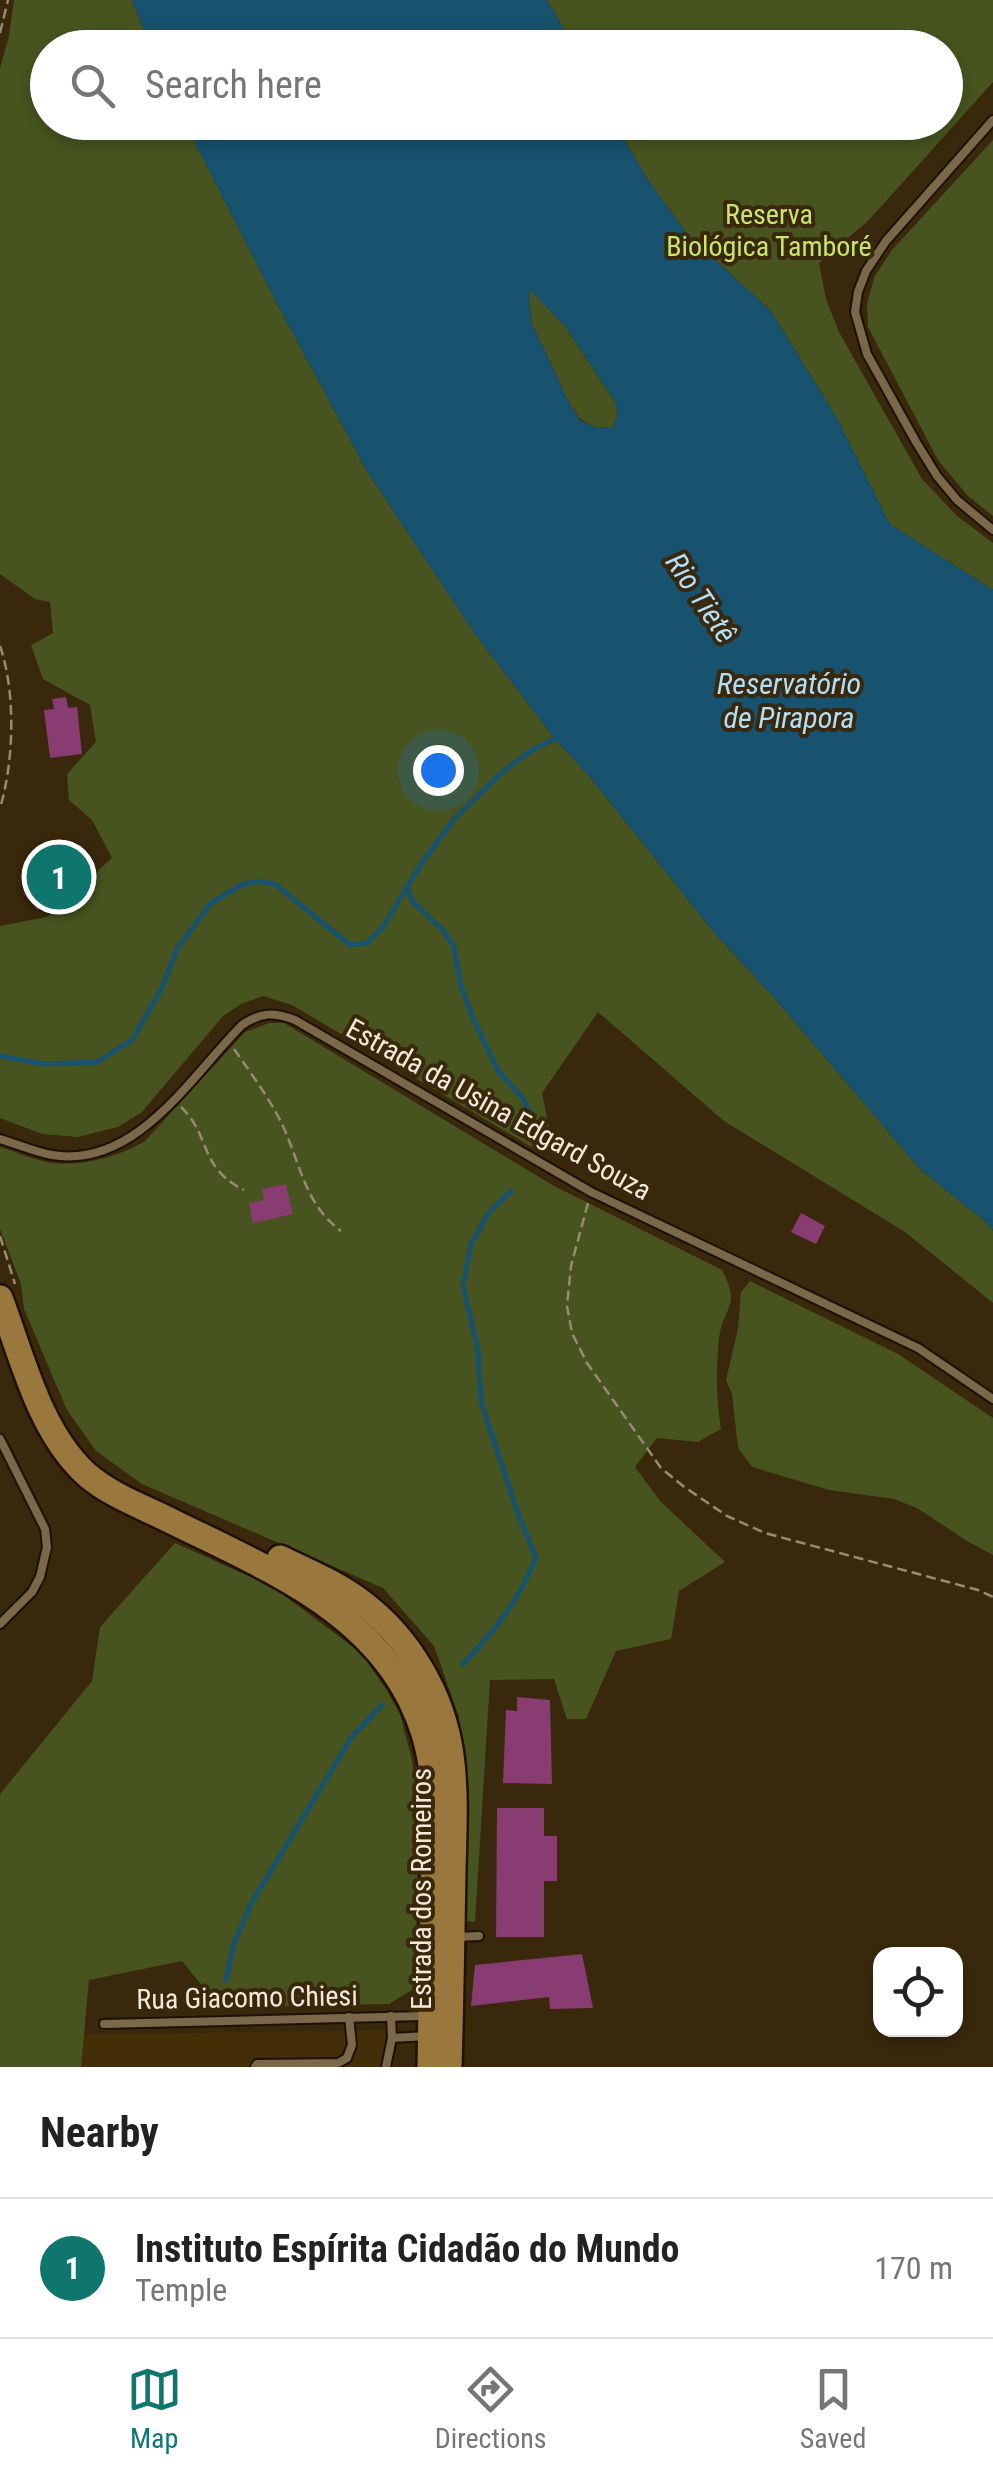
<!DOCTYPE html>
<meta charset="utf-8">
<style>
body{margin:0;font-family:"Roboto Condensed",sans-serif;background:#f2f2f2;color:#222}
.controls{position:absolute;right:30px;bottom:30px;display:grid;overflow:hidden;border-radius:20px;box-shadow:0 5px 15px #0003}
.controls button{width:90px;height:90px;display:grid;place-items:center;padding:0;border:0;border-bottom:2px solid #e0e0e0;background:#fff;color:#222;font:50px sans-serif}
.you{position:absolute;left:438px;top:770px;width:35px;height:35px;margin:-25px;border:8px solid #fff;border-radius:50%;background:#1a73e8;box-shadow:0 0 0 15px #1a73e833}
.badge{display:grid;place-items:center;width:65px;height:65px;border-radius:50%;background:#0f766e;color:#fff;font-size:32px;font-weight:700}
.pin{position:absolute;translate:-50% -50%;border:5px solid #fff;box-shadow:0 2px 10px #0006}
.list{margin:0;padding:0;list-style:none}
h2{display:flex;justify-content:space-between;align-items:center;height:130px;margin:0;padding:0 40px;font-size:42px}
h2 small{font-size:32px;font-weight:400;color:#767676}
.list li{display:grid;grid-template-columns:65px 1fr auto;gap:30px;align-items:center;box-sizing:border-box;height:140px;padding:0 40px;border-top:2px solid #e0e0e0}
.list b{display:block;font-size:38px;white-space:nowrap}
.list p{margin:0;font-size:32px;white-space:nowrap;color:#767676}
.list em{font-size:32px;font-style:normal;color:#767676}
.icon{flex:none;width:55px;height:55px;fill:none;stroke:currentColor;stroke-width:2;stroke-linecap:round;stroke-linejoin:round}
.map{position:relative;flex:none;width:993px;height:2067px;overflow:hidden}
.search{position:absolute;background:#fff;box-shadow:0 5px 15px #0003;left:30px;right:30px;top:30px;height:110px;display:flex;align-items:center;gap:25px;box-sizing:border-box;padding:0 35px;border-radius:55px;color:#767676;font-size:38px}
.sheet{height:270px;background:#fff}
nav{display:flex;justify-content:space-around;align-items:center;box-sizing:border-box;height:140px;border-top:2px solid #e0e0e0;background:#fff;font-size:28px;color:#767676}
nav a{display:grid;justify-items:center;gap:5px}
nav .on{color:#0f766e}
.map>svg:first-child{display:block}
.built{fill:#442e08}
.green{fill:#47541f}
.water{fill:#17526e;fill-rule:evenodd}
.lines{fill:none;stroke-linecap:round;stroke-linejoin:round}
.stream{stroke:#17526e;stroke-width:5}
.building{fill:#893c71}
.service-casing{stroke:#1e1100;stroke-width:12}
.primary-casing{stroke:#1e1100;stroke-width:30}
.path{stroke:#988b74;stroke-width:2.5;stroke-dasharray:10 5;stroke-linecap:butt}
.service{stroke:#7b674a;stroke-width:8}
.primary{stroke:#99773d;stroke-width:25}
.labels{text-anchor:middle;stroke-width:8;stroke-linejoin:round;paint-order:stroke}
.park-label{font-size:28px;fill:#c8e76a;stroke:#39280b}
.street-label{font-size:28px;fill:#f4e9d9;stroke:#39280b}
.water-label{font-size:30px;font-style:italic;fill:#afdffa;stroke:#39280b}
</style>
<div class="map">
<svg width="993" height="2067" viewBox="0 0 993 2067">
<rect width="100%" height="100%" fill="#39280b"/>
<polygon class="built" points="396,2030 395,2067 59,2067 61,2035"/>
<g class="green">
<polygon points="14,0 132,0 151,47 48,48 48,122 185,123 273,296 367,471 473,631 555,739 590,777 713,931 777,1001 920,1169 986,1222 993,1231 993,1303 905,1232 724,1121 598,1012 542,1093 549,1127 540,1152 292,1005 263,996 241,1004 223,1016 142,1112 118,1127 78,1137 42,1134 0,1118 0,926 47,917 112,858 92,820 69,800 67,774 96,742 90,705 43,679 31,645 53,633 50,602 35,599 0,574 0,68 9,36"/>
<polygon points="547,0 993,0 993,82 869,220 819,263 826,299 839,332 922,479 957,516 993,543 993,590 890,524 838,420 771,311 687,234 644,174 615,123 946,122 946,48 574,47"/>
<polygon points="993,140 993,516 968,496 938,460 868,327 867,303 875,276 892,250"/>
<polygon points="529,288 565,326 616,403 617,417 613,427 597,428 580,419 570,405 531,322"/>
<path d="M 269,1023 L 284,1023 L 554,1186 L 722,1270 C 742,1308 723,1305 719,1339 C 716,1370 716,1399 721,1429 L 698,1442 L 657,1438 L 635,1467 L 660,1501 L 725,1562 L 679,1591 L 671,1639 L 616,1651 L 586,1719 L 567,1719 L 554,1679 L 490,1680 L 475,1922 L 461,1920 L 459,1717 L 434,1646 L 383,1588 L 142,1484 L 96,1451 L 67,1410 L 24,1309 L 21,1284 L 0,1229 L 0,1147 C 17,1152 36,1161 53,1163 C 85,1166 118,1157 145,1141 L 245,1032 Z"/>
<polygon points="750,1281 898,1354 993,1418 993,1555 967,1541 917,1508 894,1499 829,1490 752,1467 738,1448 732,1394 726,1380 738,1328 741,1292"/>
<polygon points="175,1543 273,1587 361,1653 384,1686 400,1714 412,1760 419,1804 415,1988 389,2004 219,2007 182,1961 89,1980 81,2067 0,2067 0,1794 92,1681 100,1627"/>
</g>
<g class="water">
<polygon points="132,0 547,0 574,47 151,47"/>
<path d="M 185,123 L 615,123 L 644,174 L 687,234 L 771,311 L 838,420 L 890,524 L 993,590 L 993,1231 L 986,1222 L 920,1169 L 777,1001 L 713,931 L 590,777 L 555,739 L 473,631 L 367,471 L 273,296 ZM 529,289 L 565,326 L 616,403 L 617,417 L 613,427 L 597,428 L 580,420 L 570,405 L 531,322 Z"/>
</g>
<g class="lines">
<g class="stream">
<polyline points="407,889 414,903 443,930 454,947 461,986 472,1016 498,1071 522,1097 530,1113 533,1142"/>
<polyline points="0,1056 44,1064 97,1062 132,1040 162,988 177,949 210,904 241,885 258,881 275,884 350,945 367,943 383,927 421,864 454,819 501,773 529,752 558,737"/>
<path d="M 463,1664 C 494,1632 519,1600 536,1558 L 517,1511 L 481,1401 L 478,1350 L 463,1286 L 471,1244 L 489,1212 L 511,1191"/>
<polyline points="226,1980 234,1943 252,1902 351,1738 382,1705"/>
</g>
</g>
<g class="building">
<polygon points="66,697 68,708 77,707 82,754 50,758 44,710 54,709 52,699"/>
<polygon points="78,848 92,864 38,910 24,894"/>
<polygon points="286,1184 293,1214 253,1223 249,1203 264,1200 262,1189"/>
<polygon points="801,1213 825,1226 816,1244 791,1232"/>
<polygon points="517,1697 550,1700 552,1784 503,1783 506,1710 517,1711"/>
<polygon points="497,1808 544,1808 544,1836 557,1836 557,1881 544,1881 544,1937 496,1937"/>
<polygon points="582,1954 593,2008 550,2009 549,1997 471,2006 475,1965"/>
</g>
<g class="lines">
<defs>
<g id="service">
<polyline points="993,120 886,241 866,271 858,292 855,312 867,354 916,442 937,476 957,500 993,530"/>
<path d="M 0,1139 C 17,1144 35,1152 52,1155 C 136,1169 191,1076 242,1025 C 261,1012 274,1012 295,1020 L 591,1192 L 918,1348 L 993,1399"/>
<polyline points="0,1439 45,1529 47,1547 40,1577 32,1592 0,1624"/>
<polyline points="456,1937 479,1936"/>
<polyline points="104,2024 424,2016"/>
<polyline points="392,2038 427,2036"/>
<polyline points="255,2067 257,2064 338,2063 347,2058 352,2045 349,2017"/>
<polyline points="386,2067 392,2038 391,2016"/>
</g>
<g id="primary">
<path d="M 0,1298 C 22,1356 39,1431 86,1474 C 109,1494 138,1505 165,1518 C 267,1569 388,1614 424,1734 C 439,1783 434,1834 433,1885 C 432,1946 431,2006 430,2067"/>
<path d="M 280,1558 C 307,1571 336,1583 360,1601 C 409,1637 443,1695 451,1755 C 456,1792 454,1831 453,1869 C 452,1935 451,2001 449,2067"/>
</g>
</defs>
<use href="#service" class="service-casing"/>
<use href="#primary" class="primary-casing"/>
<g class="path">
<polyline points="0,33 8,0"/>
<path d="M 0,646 C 16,692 14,762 0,808"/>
<path d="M 234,1049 C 250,1072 268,1096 281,1122 C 300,1161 304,1204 341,1231"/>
<path d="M 181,1107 C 212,1137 198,1167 244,1190"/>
<polyline points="588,1203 571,1266 567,1306 572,1333 587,1363 661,1468 683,1486 727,1516 765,1533 978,1590 993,1597"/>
<polyline points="0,1236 15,1284"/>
</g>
<use href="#service" class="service"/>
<use href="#primary" class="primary"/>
</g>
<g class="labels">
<g class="park-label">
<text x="769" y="224">Reserva<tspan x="769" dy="32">Biológica Tamboré</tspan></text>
</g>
<g class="street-label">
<text transform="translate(499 1109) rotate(29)" y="10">Estrada da Usina Edgard Souza</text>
<text transform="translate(421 1889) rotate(-90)" y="10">Estrada dos Romeiros</text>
<text transform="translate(247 1997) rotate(-1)" y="10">Rua Giacomo Chiesi</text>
</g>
<g class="water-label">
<text transform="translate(701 598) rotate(56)" y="10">Rio Tietê</text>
<text x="789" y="694">Reservatório<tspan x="789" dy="34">de Pirapora</tspan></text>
</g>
</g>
</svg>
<div class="controls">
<button><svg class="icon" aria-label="locate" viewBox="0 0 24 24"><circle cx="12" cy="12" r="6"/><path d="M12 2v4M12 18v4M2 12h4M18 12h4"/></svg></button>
</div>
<div class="you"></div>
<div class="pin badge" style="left:59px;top:877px">1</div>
<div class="search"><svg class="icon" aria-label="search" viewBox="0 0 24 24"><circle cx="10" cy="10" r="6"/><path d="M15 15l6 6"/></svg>Search here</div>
</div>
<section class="sheet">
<h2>Nearby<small></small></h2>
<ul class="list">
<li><span class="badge">1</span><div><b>Instituto Espírita Cidadão do Mundo</b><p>Temple</p></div><em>170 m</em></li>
</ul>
</section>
<nav>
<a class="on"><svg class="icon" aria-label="map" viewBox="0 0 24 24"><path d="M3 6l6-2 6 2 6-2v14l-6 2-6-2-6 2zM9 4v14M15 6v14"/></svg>Map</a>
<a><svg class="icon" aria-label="directions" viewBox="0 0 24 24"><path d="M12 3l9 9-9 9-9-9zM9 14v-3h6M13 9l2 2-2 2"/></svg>Directions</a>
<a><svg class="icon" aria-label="saved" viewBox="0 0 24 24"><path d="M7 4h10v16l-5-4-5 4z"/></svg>Saved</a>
</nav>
